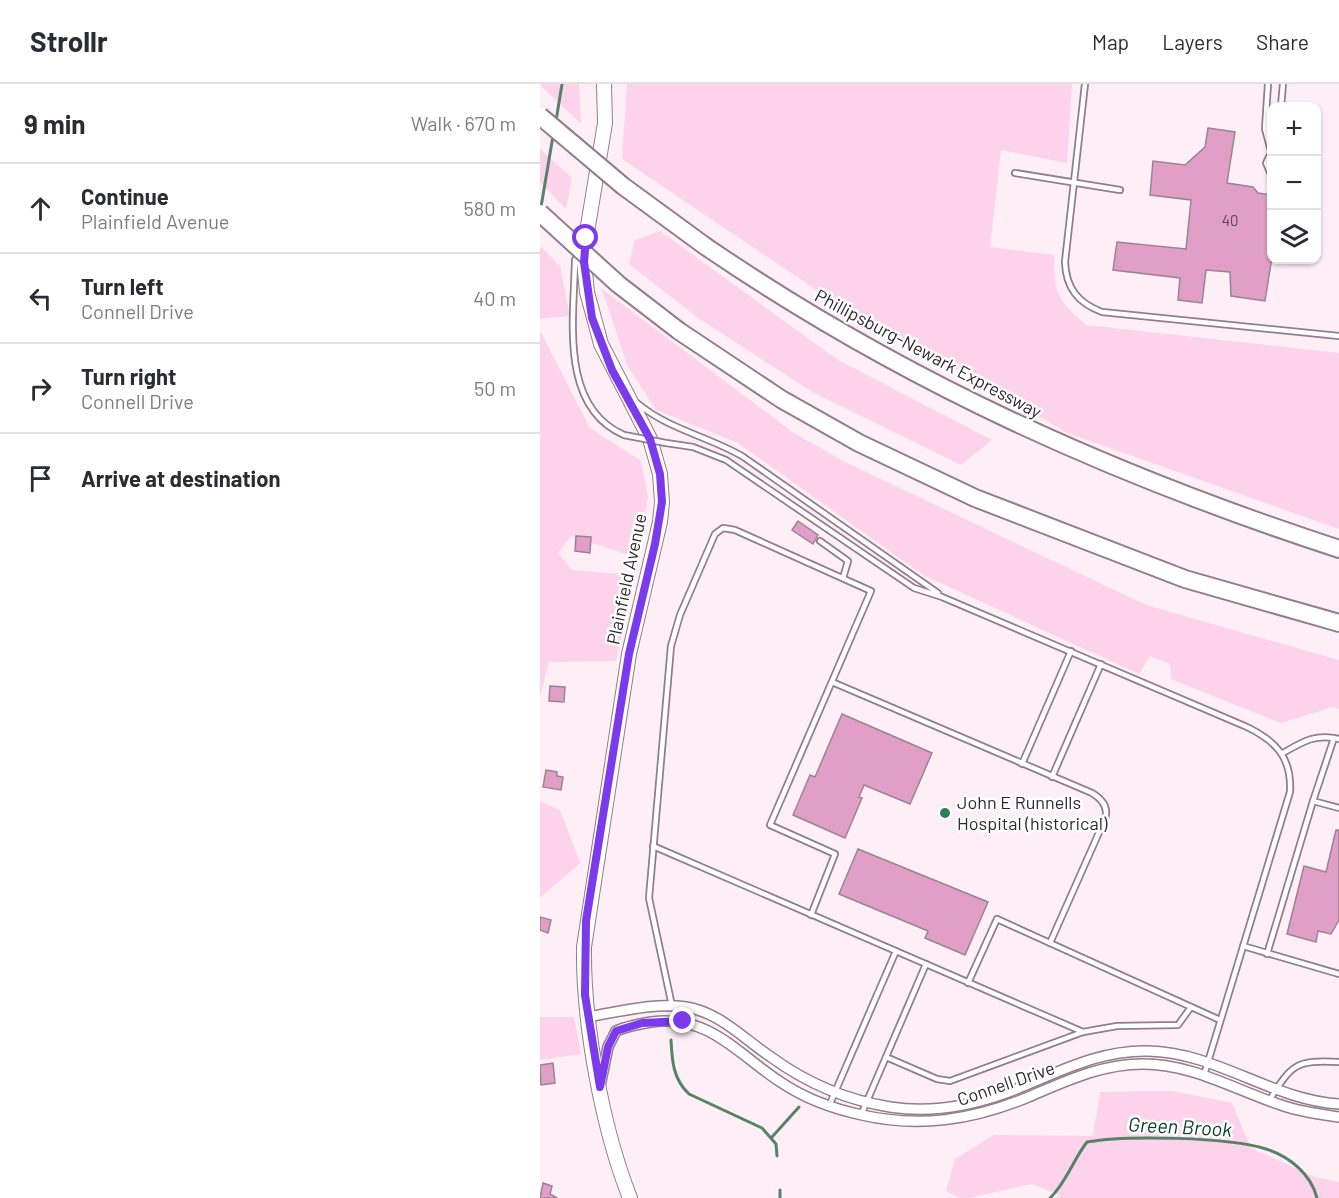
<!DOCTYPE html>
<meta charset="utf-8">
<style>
body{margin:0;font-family:Barlow,sans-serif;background:#f7f7f7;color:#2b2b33}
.controls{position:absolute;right:18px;top:18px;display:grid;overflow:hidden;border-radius:12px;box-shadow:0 2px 4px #0004}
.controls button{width:54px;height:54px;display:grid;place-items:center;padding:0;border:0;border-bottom:2px solid #e1e1e2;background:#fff;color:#2b2b33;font:30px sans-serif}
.stop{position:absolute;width:18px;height:18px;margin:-14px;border:4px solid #7c3aed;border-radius:50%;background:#fff}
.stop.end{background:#7c3aed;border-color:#fff;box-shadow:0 2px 6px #0008}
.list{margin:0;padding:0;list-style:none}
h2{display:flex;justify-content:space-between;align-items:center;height:78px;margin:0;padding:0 24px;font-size:26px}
h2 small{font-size:20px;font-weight:400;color:#7c7c81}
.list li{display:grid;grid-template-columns:39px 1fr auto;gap:18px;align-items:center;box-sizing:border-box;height:90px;padding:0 24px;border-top:2px solid #e1e1e2}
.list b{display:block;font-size:22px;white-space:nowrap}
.list p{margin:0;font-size:20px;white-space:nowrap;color:#7c7c81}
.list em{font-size:20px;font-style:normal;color:#7c7c81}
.icon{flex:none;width:33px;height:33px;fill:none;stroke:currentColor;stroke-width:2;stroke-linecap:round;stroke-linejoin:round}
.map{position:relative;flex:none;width:799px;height:1114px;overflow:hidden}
header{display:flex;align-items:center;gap:36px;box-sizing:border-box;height:84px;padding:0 30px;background:#fff;border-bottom:2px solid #e1e1e2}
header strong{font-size:28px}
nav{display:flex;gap:33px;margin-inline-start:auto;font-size:21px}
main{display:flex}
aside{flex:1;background:#fff}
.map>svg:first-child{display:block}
.green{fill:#fcd3eb}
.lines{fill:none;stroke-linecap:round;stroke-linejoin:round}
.stream{stroke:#568367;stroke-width:3}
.building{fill:#e19ec7;stroke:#9a8491;stroke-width:1.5}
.service-casing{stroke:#937d8a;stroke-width:8}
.minor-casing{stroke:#937d8a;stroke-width:12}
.secondary-casing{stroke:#937d8a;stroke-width:16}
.motorway-casing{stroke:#937d8a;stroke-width:20}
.service{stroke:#fff;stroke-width:4.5}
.minor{stroke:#fff;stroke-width:9}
.secondary{stroke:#fff;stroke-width:14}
.motorway{stroke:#fff;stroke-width:16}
.service-bridge-casing{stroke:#937d8a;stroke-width:8;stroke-linecap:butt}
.motorway-bridge-casing{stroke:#937d8a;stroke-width:20;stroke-linecap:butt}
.service-bridge{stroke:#fff;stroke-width:4.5}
.motorway-bridge{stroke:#fff;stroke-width:16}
.route{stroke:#7c3aed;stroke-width:8}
.poi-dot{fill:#2c7f52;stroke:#fff;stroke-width:2}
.labels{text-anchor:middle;stroke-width:5;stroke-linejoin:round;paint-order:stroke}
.number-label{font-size:15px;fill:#5c4553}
.street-label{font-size:18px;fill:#30272c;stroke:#fff}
.poi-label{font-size:18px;fill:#30272c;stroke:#fff;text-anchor:start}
.water-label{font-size:20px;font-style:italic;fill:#0a4226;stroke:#fff}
</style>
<header>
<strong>Strollr</strong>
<nav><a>Map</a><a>Layers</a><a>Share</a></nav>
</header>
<main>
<aside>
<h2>9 min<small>Walk · 670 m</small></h2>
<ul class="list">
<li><svg class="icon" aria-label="ahead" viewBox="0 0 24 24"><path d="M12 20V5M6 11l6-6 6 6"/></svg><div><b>Continue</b><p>Plainfield Avenue</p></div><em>580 m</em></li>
<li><svg class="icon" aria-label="left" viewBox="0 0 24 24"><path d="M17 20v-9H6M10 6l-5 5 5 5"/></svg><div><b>Turn left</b><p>Connell Drive</p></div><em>40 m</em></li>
<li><svg class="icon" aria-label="right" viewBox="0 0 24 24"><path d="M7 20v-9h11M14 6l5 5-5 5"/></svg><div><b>Turn right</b><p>Connell Drive</p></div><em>50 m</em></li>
<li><svg class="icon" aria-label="arrive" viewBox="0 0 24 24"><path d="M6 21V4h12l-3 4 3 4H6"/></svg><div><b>Arrive at destination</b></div></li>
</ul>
</aside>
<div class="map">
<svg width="799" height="1114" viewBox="0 0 799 1114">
<rect width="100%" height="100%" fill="#feeff7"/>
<g class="green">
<polygon points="0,0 39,0 41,40 0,1"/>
<path d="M 87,0 L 532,0 L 527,79 L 461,66 L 450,163 L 514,171 C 514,209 517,216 546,241 L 799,269 L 799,445 L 527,349 L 399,274 L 321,236 L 82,75 Z"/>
<polygon points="0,65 32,94 26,125 0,98"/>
<polygon points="120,147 298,276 452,356 421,381 274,309 158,234 89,180 95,156"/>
<polygon points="0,162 20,182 30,232 0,235"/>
<polygon points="62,205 254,349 303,377 606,521 799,576 799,625 793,623 741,639 631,595 630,580 610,572 599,590 383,491 198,359 116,326 87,281"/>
<polygon points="0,247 50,344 101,377 108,413 98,474 31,452 18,469 32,486 95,491 76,577 9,578 0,613"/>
<polygon points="0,717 20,726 40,779 0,814"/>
<polygon points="0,933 34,933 41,970 0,976"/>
<polygon points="633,1007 692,1019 711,1064 775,1093 799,1098 799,1114 518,1114 520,1111 492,1100 429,1114 420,1114 406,1107 415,1075 454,1051 553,1052 560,1008"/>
</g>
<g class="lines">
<g class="stream">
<polyline points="16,37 22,0"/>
<polyline points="1,123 13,52"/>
<path d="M 131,956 C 132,977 133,995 149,1010 L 222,1044 L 236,1060 L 237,1072"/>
<polyline points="232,1053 259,1023"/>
<polyline points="240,1114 240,1106"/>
<path d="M 510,1114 C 526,1099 533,1076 547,1058 C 585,1051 689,1053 726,1065 C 749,1072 771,1090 777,1114"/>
</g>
</g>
<g class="building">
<polygon points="668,44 695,48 687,99 713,103 718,109 732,111 732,173 725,217 691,212 690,188 666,186 662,219 638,216 640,194 573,186 577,158 646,165 651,116 610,111 613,77 645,81 665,63"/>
<polygon points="258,437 278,451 273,460 252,446"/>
<polygon points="36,452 51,453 50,469 35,467"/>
<polygon points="10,602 25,603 24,618 9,617"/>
<polygon points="302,630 392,669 370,720 324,701 319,713 322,714 305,754 253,731 270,691 275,693"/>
<polygon points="6,686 17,688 17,692 23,693 21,706 3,703"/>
<polygon points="796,746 799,746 799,836 791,850 778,847 776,858 747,850 764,782 786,788"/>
<polygon points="318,765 448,818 425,871 385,854 388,847 299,810"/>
<polygon points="0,833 11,836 8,849 0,846"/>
<polygon points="13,979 15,999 1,1001 0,981"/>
<polygon points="3,1099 12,1102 10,1110 17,1114 0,1114"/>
</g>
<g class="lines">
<defs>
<g id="service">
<path d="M 545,0 L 525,178 C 526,204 538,219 562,228 L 799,252"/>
<polyline points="728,0 725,45 731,67"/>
<polyline points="741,22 743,0"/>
<polyline points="732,67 726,79 732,93"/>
<polyline points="475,89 580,106"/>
<path d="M 39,168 L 35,176 C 34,234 19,323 84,351"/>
<path d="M 97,319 C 128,345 167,352 202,372 L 398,509"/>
<path d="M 126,359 L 153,363 L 186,376 L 374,504 L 402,513 L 707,643 C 736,657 752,674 750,708 L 664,991"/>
<polyline points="280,457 308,477 303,494"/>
<path d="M 292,598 L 552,709 C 562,715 569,723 565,735 L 510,859"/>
<polyline points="794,654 773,717 799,724"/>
<path d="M 743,669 C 762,658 776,649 799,655"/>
<polyline points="482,680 531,567"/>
<polyline points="512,693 561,580"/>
<polyline points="113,762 543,948"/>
<polyline points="703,862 799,890"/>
<polyline points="727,870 773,717"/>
<polyline points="428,899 457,835 680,936"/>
<polyline points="132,922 109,814 131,562 140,531 175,450 183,444 195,446 331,507 230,741 295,770 271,831"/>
<polyline points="346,973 397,995 410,997 543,948 577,942 638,941 651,923"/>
<path d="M 729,1017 C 752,980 755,976 799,978"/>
<polyline points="289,1022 356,867"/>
<polyline points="321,1031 386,880"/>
</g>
<g id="minor">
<path d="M 47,933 C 79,928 114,918 146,923 C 179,928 204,955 231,973 C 268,1000 306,1016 350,1023 C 389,1029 430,1022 466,1009 C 514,991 555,966 608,967 C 676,968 732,1016 799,1020"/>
<path d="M 60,1002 L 68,963 L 76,947 C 87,942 99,940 111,938 C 170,930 198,971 242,999 C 266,1015 294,1025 322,1031 C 379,1044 432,1036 486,1014 C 524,998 560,980 603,980 C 653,980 695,1006 741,1021 C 760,1028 779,1030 799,1033"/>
</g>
<path id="secondary" d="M 64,0 L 65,39 L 46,154 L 44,178 L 47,208 L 61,260 L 110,355 L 120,390 L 122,418 L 120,438 L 89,570 L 44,863 C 43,939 62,1043 90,1114"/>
<g id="motorway">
<path d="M 165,162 C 364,298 570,390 799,465"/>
<polyline points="139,247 241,315 319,359 435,414 645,495 799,539"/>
</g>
</defs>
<use href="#service" class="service-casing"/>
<use href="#minor" class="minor-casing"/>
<use href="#secondary" class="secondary-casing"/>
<use href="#motorway" class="motorway-casing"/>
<use href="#service" class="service"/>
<use href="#minor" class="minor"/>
<use href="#secondary" class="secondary"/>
<use href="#motorway" class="motorway"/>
<defs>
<polyline id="service-bridge" points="84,351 126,359"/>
<g id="motorway-bridge">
<polyline points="0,32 83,102 165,162"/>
<polyline points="0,129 78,200 139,247"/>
</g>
</defs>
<use href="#service-bridge" class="service-bridge-casing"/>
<use href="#motorway-bridge" class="motorway-bridge-casing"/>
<use href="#service-bridge" class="service-bridge"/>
<use href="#motorway-bridge" class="motorway-bridge"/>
</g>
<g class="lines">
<polyline class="route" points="46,154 44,178 52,234 72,286 110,355 120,390 122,418 115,460 89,570 46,837 45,911 60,1003 68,963 76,947 102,939 143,937"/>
</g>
<circle class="poi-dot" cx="405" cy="729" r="6"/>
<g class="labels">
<g class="number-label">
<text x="690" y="142">40</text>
</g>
<g class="street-label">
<text transform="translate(388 270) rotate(28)" y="6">Phillipsburg-Newark Expressway</text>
<text transform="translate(87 495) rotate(-78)" y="6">Plainfield Avenue</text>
<text transform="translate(466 1000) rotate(-19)" y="6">Connell Drive</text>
</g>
<g class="poi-label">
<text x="417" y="725">John E Runnells<tspan x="417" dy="21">Hospital (historical)</tspan></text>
</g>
<g class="water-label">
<text transform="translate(640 1043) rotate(3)" y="7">Green Brook</text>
</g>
</g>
</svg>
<div class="controls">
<button>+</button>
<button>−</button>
<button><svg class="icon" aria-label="layers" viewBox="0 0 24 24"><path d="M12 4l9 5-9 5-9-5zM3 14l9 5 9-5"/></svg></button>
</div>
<div class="stop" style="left:46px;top:154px"></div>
<div class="stop end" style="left:143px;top:937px"></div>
</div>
</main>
